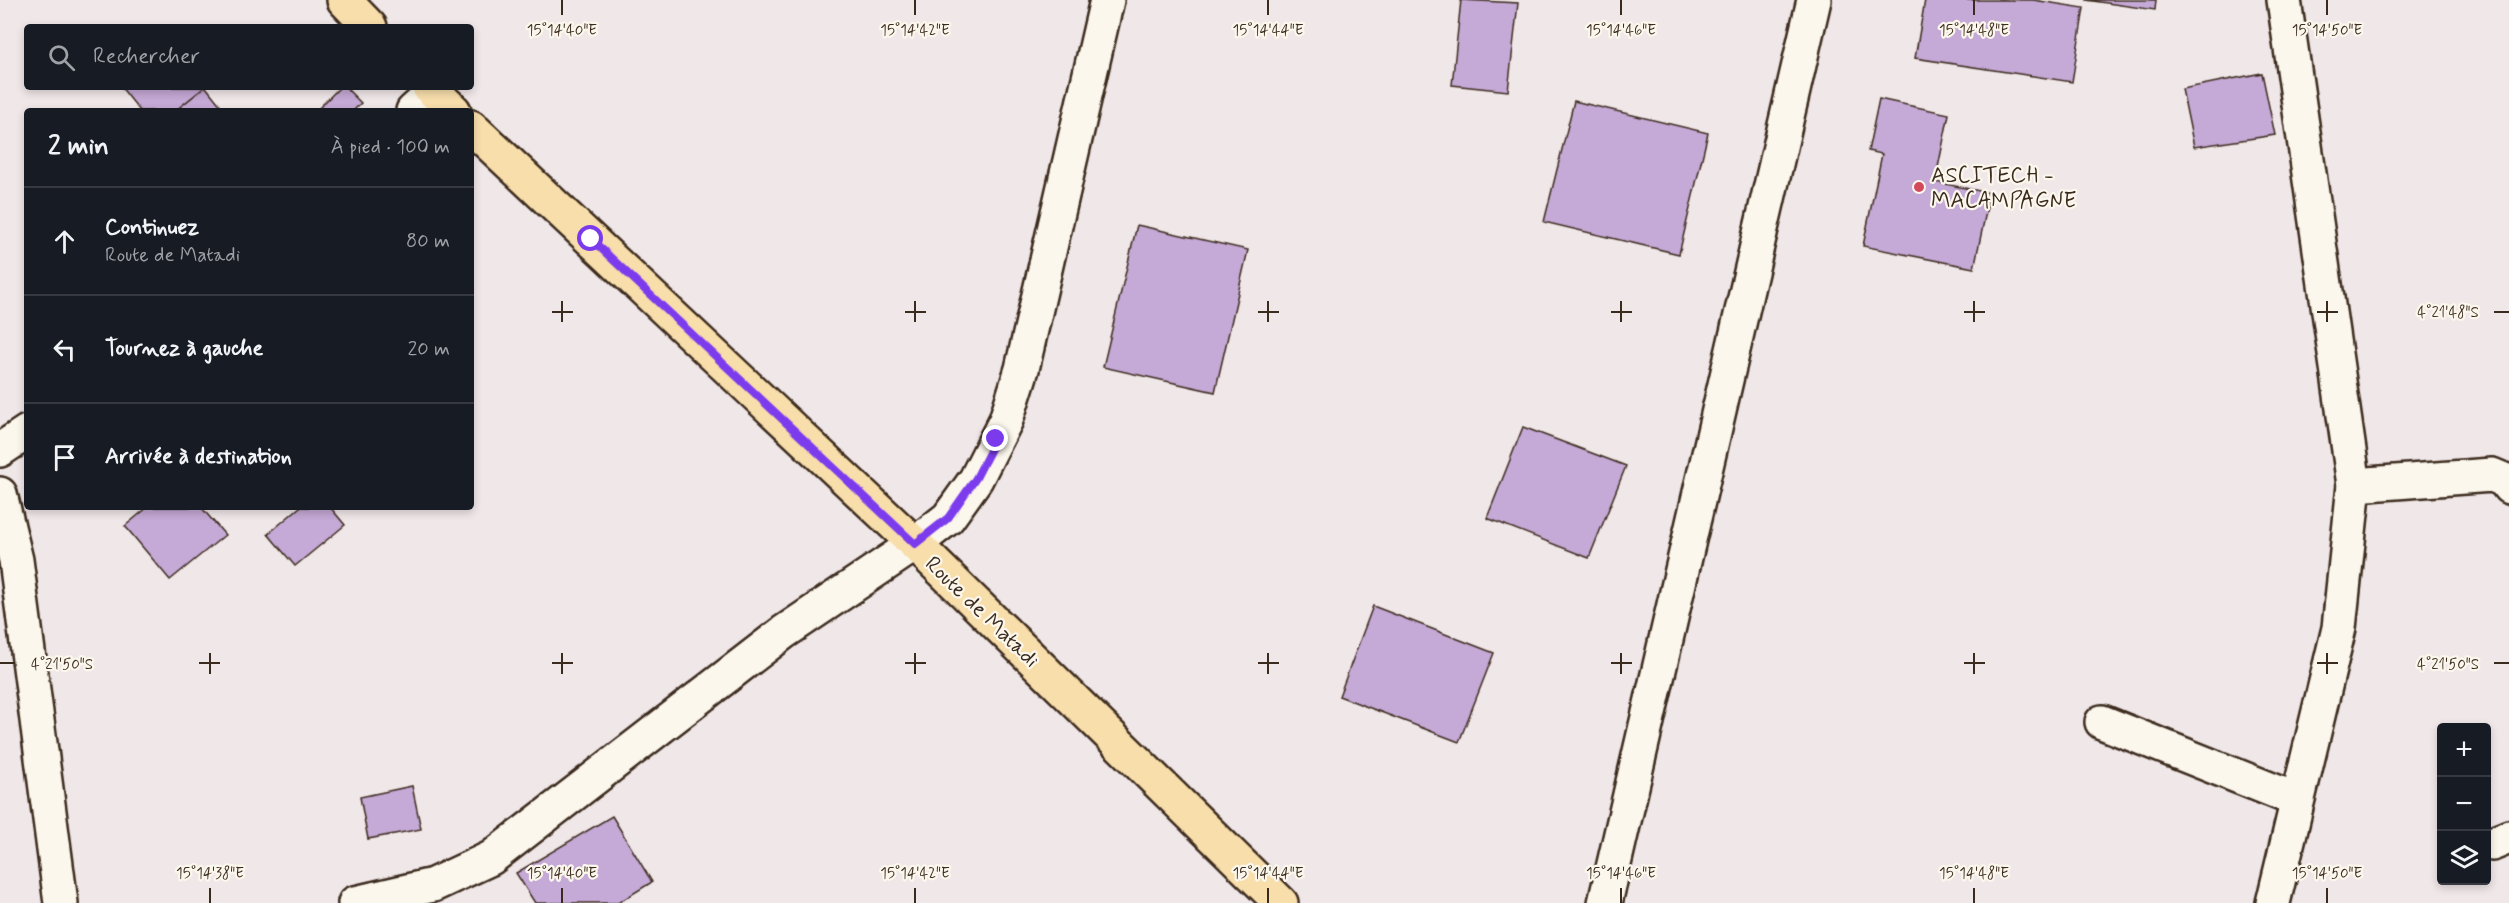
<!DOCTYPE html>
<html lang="fr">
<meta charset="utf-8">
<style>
body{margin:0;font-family:Mynerve,sans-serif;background:#242831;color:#f1f3f6}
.controls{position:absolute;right:18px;bottom:18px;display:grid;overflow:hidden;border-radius:6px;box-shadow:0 3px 9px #0003}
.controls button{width:54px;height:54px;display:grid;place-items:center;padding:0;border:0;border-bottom:2px solid #363941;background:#171b24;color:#f1f3f6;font:30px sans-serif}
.stop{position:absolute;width:18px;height:18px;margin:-14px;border:4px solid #7c3aed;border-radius:50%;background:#fff}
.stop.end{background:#7c3aed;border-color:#fff;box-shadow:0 2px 6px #0008}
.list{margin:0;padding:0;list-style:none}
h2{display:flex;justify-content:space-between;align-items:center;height:78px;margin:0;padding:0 24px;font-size:26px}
h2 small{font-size:20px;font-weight:400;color:#9ea1a6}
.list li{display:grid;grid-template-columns:39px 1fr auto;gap:18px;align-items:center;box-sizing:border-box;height:108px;padding:0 24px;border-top:2px solid #363941}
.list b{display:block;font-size:22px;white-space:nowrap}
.list p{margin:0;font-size:20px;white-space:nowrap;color:#9ea1a6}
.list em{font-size:20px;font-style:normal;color:#9ea1a6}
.icon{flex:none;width:33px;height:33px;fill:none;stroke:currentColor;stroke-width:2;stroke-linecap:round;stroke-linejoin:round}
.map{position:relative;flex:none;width:2509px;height:903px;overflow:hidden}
.search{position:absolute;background:#171b24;box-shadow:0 3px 9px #0003;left:24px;top:24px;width:450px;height:66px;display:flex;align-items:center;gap:15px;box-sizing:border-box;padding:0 21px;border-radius:6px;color:#9ea1a6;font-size:22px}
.panel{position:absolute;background:#171b24;box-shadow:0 3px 9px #0003;left:24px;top:108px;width:450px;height:402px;border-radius:6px}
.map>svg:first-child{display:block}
.building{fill:#c5a9d6;stroke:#3b2a1e;stroke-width:1.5}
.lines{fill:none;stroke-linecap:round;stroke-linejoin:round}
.minor-casing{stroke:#3b2a1e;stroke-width:38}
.primary-casing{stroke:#3b2a1e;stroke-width:38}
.minor{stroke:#fbf7ec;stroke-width:33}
.primary{stroke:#f8deab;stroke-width:33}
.route{stroke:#7c3aed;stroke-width:8}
.ticks{fill:none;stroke:#3b2a1e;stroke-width:2}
.poi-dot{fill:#d1495b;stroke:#fbf7ec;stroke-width:2}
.labels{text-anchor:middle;stroke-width:4.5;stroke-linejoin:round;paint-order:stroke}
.poi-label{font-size:22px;fill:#3b2a1e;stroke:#fbf7ec;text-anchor:start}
.street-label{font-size:22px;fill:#3b2a1e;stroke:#fbf7ec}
.ticks-label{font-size:15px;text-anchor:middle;fill:#3b2a1e;stroke:#fbf7ec;stroke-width:4.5;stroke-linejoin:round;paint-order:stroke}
</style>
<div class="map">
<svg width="2509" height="903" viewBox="0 0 2509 903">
<rect width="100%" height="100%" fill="#f0e7e8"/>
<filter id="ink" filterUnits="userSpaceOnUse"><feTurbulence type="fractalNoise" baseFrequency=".0167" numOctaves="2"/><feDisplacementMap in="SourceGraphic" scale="12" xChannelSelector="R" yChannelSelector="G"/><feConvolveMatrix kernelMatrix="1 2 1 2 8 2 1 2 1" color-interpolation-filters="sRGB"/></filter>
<g filter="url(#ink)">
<g class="building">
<polygon points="1461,0 1518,3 1508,91 1452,85"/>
<polygon points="1925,0 2033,0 2084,8 2072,82 1915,58"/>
<polygon points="2086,0 2156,0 2155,10"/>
<polygon points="2262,73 2275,135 2194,147 2182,89"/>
<polygon points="121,87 205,87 175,111 140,111"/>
<polygon points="206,87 225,111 175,111 205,87"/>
<polygon points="340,87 345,87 361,103 353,111 322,111 319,108"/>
<polygon points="1879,99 1949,114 1935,182 1990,193 1974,268 1863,246 1882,154 1868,151"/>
<polygon points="1574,101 1708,133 1679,254 1544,222"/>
<polygon points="1137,225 1248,250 1215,392 1103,367"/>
<polygon points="1523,427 1626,466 1589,558 1487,518"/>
<polygon points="148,507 201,507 225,535 170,580 125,526"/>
<polygon points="300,507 330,507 345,525 295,566 268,534"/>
<polygon points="1373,606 1494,653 1459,742 1339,696"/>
<polygon points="412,786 421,829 368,839 360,797"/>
<polygon points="612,816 652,882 618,903 535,903 516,873"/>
</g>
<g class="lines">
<defs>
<g id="minor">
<polyline points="413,111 434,92"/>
<polyline points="0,450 27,432"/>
<polyline points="2354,485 2492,475 2504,480 2509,487"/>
<polyline points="0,494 16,560 61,903"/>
<polyline points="2102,722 2297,800"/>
<polyline points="2492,844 2509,837"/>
<polyline points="355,903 433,885 491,858 784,632 915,544 948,518 976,479 1006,420 1022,369 1107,0"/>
<polyline points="1605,903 1814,0"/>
<polyline points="2273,903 2339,628 2354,485 2284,0"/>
</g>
<g id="primary">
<polyline points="344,0 370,27"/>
<polyline points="429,87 454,111"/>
<polyline points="471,127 915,544 1281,903"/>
</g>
</defs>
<use href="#minor" class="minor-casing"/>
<use href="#primary" class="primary-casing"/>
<use href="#minor" class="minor"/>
<use href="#primary" class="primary"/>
</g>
</g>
<g class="lines" filter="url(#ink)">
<polyline class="route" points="591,239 915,544 948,518 976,478 996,439"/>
</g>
<path class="ticks" d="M 562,0 L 562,15M 915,0 L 915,15M 1268,0 L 1268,15M 1621,0 L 1621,15M 1974,0 L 1974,15M 2327,0 L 2327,15M 562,301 L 562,322M 915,301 L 915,322M 1268,301 L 1268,322M 1621,301 L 1621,322M 1974,301 L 1974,322M 2327,301 L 2327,322M 552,312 L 573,312M 905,312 L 926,312M 1258,312 L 1279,312M 1611,312 L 1632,312M 1964,312 L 1985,312M 2317,312 L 2338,312M 2494,312 L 2509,312M 210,653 L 210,674M 562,653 L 562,674M 915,653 L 915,674M 1268,653 L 1268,674M 1621,653 L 1621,674M 1974,653 L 1974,674M 2327,653 L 2327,674M 0,663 L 15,663M 199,663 L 220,663M 552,663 L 573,663M 905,663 L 926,663M 1258,663 L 1279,663M 1611,663 L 1632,663M 1964,663 L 1985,663M 2317,663 L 2338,663M 2494,663 L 2509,663M 210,888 L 210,903M 562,888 L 562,903M 915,888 L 915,903M 1268,888 L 1268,903M 1621,888 L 1621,903M 1974,888 L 1974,903M 2327,888 L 2327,903"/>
<circle class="poi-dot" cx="1919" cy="187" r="6"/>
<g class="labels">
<g class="poi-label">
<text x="1931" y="182">ASCITECH -<tspan x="1931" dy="25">MACAMPAGNE</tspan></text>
</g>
<g class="street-label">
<text transform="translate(983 611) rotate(44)" y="8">Route de Matadi</text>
</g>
</g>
<g class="ticks-label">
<text x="562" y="35">15°14'40"E</text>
<text x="915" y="35">15°14'42"E</text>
<text x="1268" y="35">15°14'44"E</text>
<text x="1621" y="35">15°14'46"E</text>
<text x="1974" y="35">15°14'48"E</text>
<text x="2327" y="35">15°14'50"E</text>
<text x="2448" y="317">4°21'48"S</text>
<text x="62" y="669">4°21'50"S</text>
<text x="2448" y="669">4°21'50"S</text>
<text x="210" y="878">15°14'38"E</text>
<text x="562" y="878">15°14'40"E</text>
<text x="915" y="878">15°14'42"E</text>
<text x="1268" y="878">15°14'44"E</text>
<text x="1621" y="878">15°14'46"E</text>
<text x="1974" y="878">15°14'48"E</text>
<text x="2327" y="878">15°14'50"E</text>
</g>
</svg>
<div class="controls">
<button>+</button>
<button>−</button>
<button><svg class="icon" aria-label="layers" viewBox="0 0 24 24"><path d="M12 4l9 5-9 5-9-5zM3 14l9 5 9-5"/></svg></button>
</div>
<div class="stop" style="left:591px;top:239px"></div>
<div class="stop end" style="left:996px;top:439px"></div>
<div class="search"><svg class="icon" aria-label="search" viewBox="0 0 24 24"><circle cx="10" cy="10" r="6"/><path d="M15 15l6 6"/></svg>Rechercher</div>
<section class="panel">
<h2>2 min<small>À pied · 100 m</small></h2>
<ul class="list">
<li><svg class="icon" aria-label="ahead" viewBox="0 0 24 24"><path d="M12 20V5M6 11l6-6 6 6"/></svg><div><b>Continuez</b><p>Route de Matadi</p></div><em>80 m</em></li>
<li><svg class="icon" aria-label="left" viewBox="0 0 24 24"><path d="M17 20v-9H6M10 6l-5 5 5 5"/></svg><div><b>Tournez à gauche</b></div><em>20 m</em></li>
<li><svg class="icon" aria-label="arrive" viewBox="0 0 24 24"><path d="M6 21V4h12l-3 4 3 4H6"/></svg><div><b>Arrivée à destination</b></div></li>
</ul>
</section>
</div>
